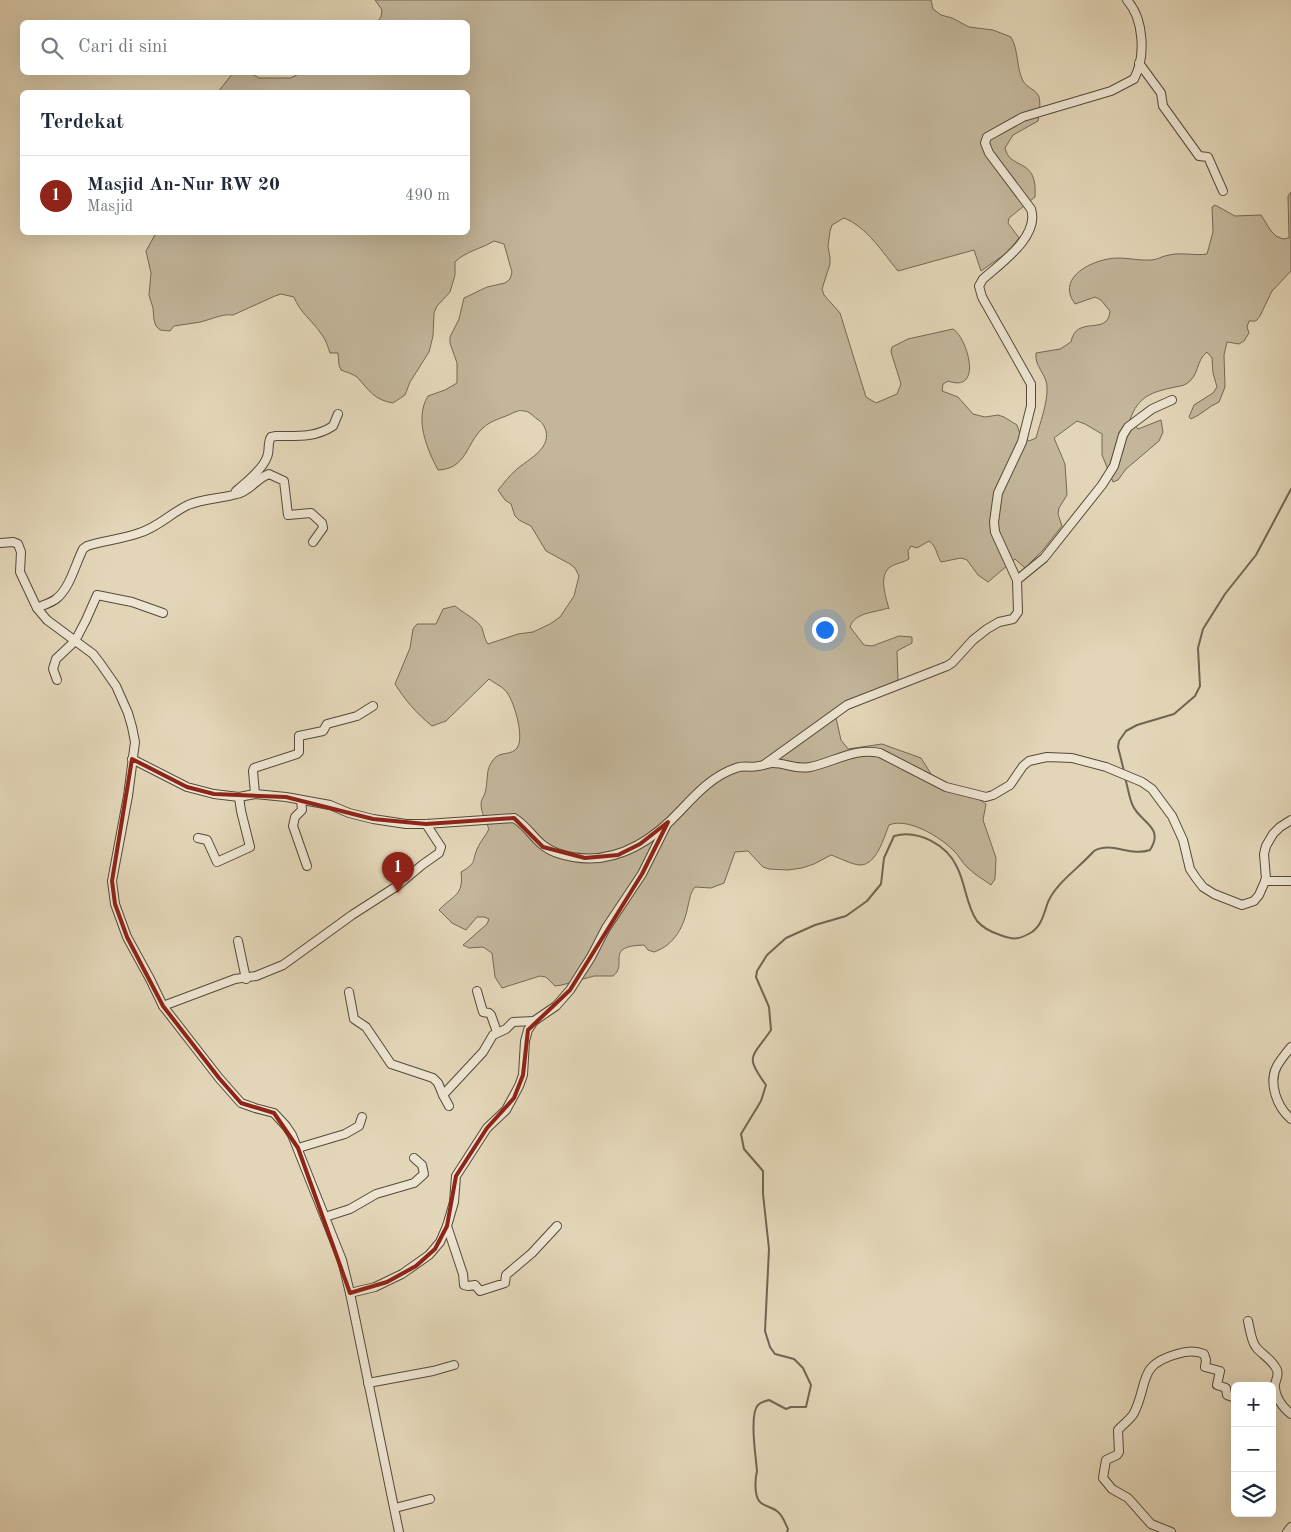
<!DOCTYPE html>
<html lang="id">
<meta charset="utf-8">
<style>
body{margin:0;font-family:"Old Standard TT",serif;background:#f6f6f7;color:#1f2937}
.controls{position:absolute;right:15px;bottom:15px;display:grid;overflow:hidden;border-radius:8px;box-shadow:0 5px 20px #0002}
.controls button{width:45px;height:45px;display:grid;place-items:center;padding:0;border:0;border-bottom:1px solid #e0e1e3;background:#fff;color:#1f2937;font:25px sans-serif}
.you{position:absolute;left:824px;top:629px;width:18px;height:18px;margin:-12px;border:4px solid #fff;border-radius:50%;background:#1a73e8;box-shadow:0 0 0 8px #1a73e833}
.badge{display:grid;place-items:center;width:32px;height:32px;border-radius:50%;background:#8f2418;color:#fff;font-size:16px;font-weight:700}
.pin{position:absolute;translate:-50% -41px;filter:drop-shadow(0 1px 2px #0008)}
.pin::after{content:'';position:absolute;top:26px;width:18px;height:15px;background:inherit;clip-path:polygon(0 0,100% 0,50% 100%)}
.list{margin:0;padding:0;list-style:none}
h2{display:flex;justify-content:space-between;align-items:center;height:65px;margin:0;padding:0 20px;font-size:21px}
h2 small{font-size:16px;font-weight:400;color:#747a83}
.list li{display:grid;grid-template-columns:32px 1fr auto;gap:15px;align-items:center;box-sizing:border-box;height:80px;padding:0 20px;border-top:1px solid #e0e1e3}
.list b{display:block;font-size:19px;white-space:nowrap}
.list p{margin:0;font-size:16px;white-space:nowrap;color:#747a83}
.list em{font-size:16px;font-style:normal;color:#747a83}
.icon{flex:none;width:28px;height:28px;fill:none;stroke:currentColor;stroke-width:2;stroke-linecap:round;stroke-linejoin:round}
.map{position:relative;flex:none;width:1291px;height:1532px;overflow:hidden}
.search{position:absolute;background:#fff;box-shadow:0 5px 20px #0002;left:20px;top:20px;width:450px;height:55px;display:flex;align-items:center;gap:12px;box-sizing:border-box;padding:0 18px;border-radius:8px;color:#747a83;font-size:19px}
.panel{position:absolute;background:#fff;box-shadow:0 5px 20px #0002;left:20px;top:90px;width:450px;height:145px;border-radius:8px}
.map>svg:first-child{display:block}
.green{fill:#c3b69b;stroke:#746854}
.lines{fill:none;stroke-linecap:round;stroke-linejoin:round}
.stream{stroke:#706551;stroke-width:2}
.street-casing{stroke:#544a38;stroke-width:10}
.street{stroke:#ede4d1;stroke-width:8}
.marked{fill:none;stroke:#8f2418;stroke-width:4;stroke-linejoin:round}
</style>
<div class="map">
<svg width="1291" height="1532" viewBox="0 0 1291 1532">
<rect width="100%" height="100%" fill="#e3d6b8"/>
<filter id="stains"><feTurbulence type="fractalNoise" baseFrequency=".004" numOctaves="4"/><feColorMatrix values="0 0 0 0 .2 0 0 0 0 .09 0 0 0 0 .02 0 0 0 .5 -.17"/></filter>
<radialGradient id="worn" r=".72"><stop offset=".6" stop-color="#630" stop-opacity="0"/><stop offset="1" stop-color="#630" stop-opacity=".3"/></radialGradient>
<path class="green" d="M 375,0 L 931,0 L 933,9 L 941,15 L 952,18 L 969,27 L 993,30 L 1011,37 C 1019,51 1016,67 1023,81 C 1027,88 1037,90 1039,97 C 1041,105 1039,113 1038,121 L 1013,135 L 1005,148 C 1010,171 1038,156 1035,197 L 1009,218 L 1008,223 L 1019,238 L 1008,252 L 981,271 L 974,250 L 898,271 C 883,253 867,227 844,218 L 832,225 L 830,231 L 828,246 L 830,258 L 830,264 L 822,289 L 824,295 L 840,313 L 866,397 L 876,403 L 897,394 L 901,384 L 891,352 L 892,347 L 908,339 L 953,329 C 967,337 984,394 948,381 L 943,384 L 942,391 L 958,397 L 973,414 L 985,417 L 998,415 L 1004,417 L 1017,425 L 1020,434 L 1029,441 L 1036,438 C 1040,423 1048,402 1047,387 C 1047,375 1034,366 1036,353 L 1060,349 L 1071,342 C 1076,314 1108,337 1110,311 L 1101,300 L 1095,297 L 1075,304 C 1057,280 1086,263 1108,259 C 1122,256 1136,261 1151,260 C 1157,260 1162,256 1169,255 C 1182,252 1195,256 1207,254 L 1213,232 L 1212,207 L 1215,205 L 1235,216 L 1261,215 L 1271,231 L 1276,236 L 1283,239 L 1289,238 L 1288,196 L 1291,192 L 1291,271 L 1272,291 L 1260,316 L 1256,321 L 1249,321 L 1247,327 L 1249,333 L 1244,341 L 1239,344 L 1227,342 L 1224,355 L 1225,387 L 1219,402 C 1209,406 1201,415 1191,419 L 1189,417 L 1194,405 L 1213,393 L 1217,387 L 1213,373 L 1212,358 L 1207,352 C 1196,360 1199,377 1186,384 C 1183,386 1179,386 1175,387 C 1152,392 1138,396 1130,420 L 1138,429 L 1161,420 L 1163,432 L 1159,441 L 1126,469 L 1118,480 L 1113,482 L 1102,455 L 1102,434 L 1085,424 L 1077,421 L 1054,438 L 1065,464 L 1067,495 L 1059,508 L 1058,514 L 1062,526 L 1042,551 L 1025,568 L 1015,559 L 988,582 L 978,575 L 967,560 L 961,558 L 941,562 C 936,554 937,547 929,541 L 917,548 L 911,546 L 908,551 L 909,559 C 903,563 896,563 890,567 C 878,576 886,597 889,609 L 888,608 C 874,613 855,612 850,627 L 864,645 L 872,646 L 899,636 L 912,637 L 912,643 L 897,651 L 898,680 C 877,691 854,697 834,709 L 841,740 L 848,749 L 882,744 L 921,758 L 940,788 L 977,798 L 986,804 L 983,820 L 996,858 L 995,879 L 991,885 C 983,879 975,875 968,868 C 962,863 959,855 953,850 C 940,837 908,817 889,825 C 884,837 877,864 861,865 C 852,865 840,858 831,855 L 814,864 L 802,868 L 788,870 L 769,869 L 763,867 L 748,851 L 735,852 L 724,883 L 711,888 L 695,887 C 690,893 690,898 688,906 C 684,926 675,945 654,952 L 648,950 L 644,945 C 603,946 629,964 613,976 L 594,976 L 562,985 L 555,986 L 546,977 L 540,976 L 502,988 L 495,977 L 492,953 L 483,947 L 469,948 L 463,945 L 487,924 L 489,919 L 484,917 L 477,917 L 466,930 L 452,923 L 439,910 C 453,895 464,896 461,872 C 478,862 471,862 478,847 C 481,841 486,835 489,829 C 486,822 481,812 481,804 C 481,799 484,797 485,793 C 489,779 484,768 496,757 C 502,752 512,755 517,748 C 525,738 514,699 505,690 C 501,686 494,683 489,679 L 446,721 L 432,726 C 417,714 405,700 395,684 L 410,648 L 413,629 L 417,624 L 436,624 L 443,609 L 455,606 C 462,612 479,621 482,628 C 484,634 484,638 488,644 L 518,634 L 533,632 L 550,624 L 560,617 L 574,596 L 579,576 L 575,568 L 570,564 L 546,551 L 531,526 L 519,520 L 515,516 L 511,504 L 505,500 L 498,490 C 504,483 509,476 516,470 C 528,459 550,450 546,431 C 544,425 542,422 537,419 C 533,416 529,411 524,411 C 518,409 512,414 506,416 C 498,419 489,422 483,428 C 466,443 467,469 438,470 C 427,449 414,419 428,396 L 445,390 L 457,383 L 457,363 L 450,343 L 450,337 L 459,319 L 464,298 L 487,287 L 505,283 L 510,279 L 512,272 L 504,244 L 494,241 C 481,249 466,251 455,262 L 455,275 L 450,292 L 437,306 L 434,313 L 433,336 L 429,352 L 410,382 L 405,395 L 393,403 C 374,400 369,390 357,377 C 353,374 346,372 341,370 L 339,365 L 338,353 L 330,353 C 328,347 326,340 322,335 C 313,321 300,313 294,297 L 281,294 L 275,296 L 233,315 C 221,313 207,322 194,323 C 187,324 181,325 174,326 L 170,331 L 160,330 L 156,326 L 154,320 L 153,308 L 149,295 L 151,273 L 146,251 L 156,233 L 468,232 L 468,92 L 218,92 L 233,73 L 250,73 L 259,78 L 291,78 L 302,72 L 468,72 L 468,22 L 377,22 L 381,17 L 382,10 Z"/>
<g class="lines">
<g class="stream">
<polyline points="1124,771 1118,747 1119,741 1126,731 1137,725 1174,714 1195,696 1200,686 1198,648 1203,629 1225,594 1256,555 1291,489"/>
<path d="M 787,1532 L 788,1529 C 785,1523 783,1516 778,1512 C 773,1507 765,1507 760,1502 C 754,1496 755,1479 757,1471 C 756,1458 749,1414 758,1405 C 761,1402 765,1401 769,1400 L 786,1409 L 791,1407 L 806,1407 L 811,1385 L 803,1368 L 794,1359 L 775,1354 L 770,1347 L 765,1331 L 769,1249 L 763,1194 L 763,1171 L 744,1149 L 741,1134 L 761,1101 L 766,1085 C 744,1055 752,1058 771,1030 L 769,1007 L 756,977 L 757,971 L 767,955 L 786,938 L 815,925 L 846,916 L 867,901 L 881,884 L 884,858 L 894,836 C 918,829 947,845 957,867 C 966,885 966,905 977,921 C 983,928 991,932 1000,935 C 1013,940 1019,940 1032,932 C 1042,925 1044,913 1048,902 C 1057,882 1079,868 1094,851 C 1112,841 1130,857 1150,850 C 1165,827 1140,822 1133,806 C 1129,798 1128,787 1125,778"/>
</g>
<defs>
<g id="street">
<polyline points="1139,63 1161,93 1163,106 1199,156 1208,157 1223,191"/>
<path d="M 236,491 C 246,483 263,469 267,457 C 270,451 267,444 271,437 L 276,436 C 296,436 315,438 333,426 L 338,414"/>
<polyline points="0,543 13,542 18,544 21,552 20,572 37,608 47,620 93,654 100,663 116,686 128,713 132,727 135,742 128,796 112,881 115,904 127,937 150,979 163,1006 219,1078 241,1103 255,1108 274,1113 286,1126 292,1135 342,1260 350,1293 399,1532"/>
<polyline points="1017,580 1044,558 1102,485 1114,466 1123,435 1128,427 1152,409 1172,400"/>
<path d="M 37,608 C 43,605 51,603 56,599 C 70,588 75,565 83,549 L 87,546 C 103,541 122,539 139,533 C 157,528 171,513 188,505 C 204,498 220,499 237,494 C 250,491 257,478 269,474 L 284,481 L 288,515 L 311,513 L 322,523 L 323,528 L 313,542"/>
<polyline points="57,680 53,669 56,659 75,641 86,620 97,595 132,602 163,613"/>
<path d="M 132,759 L 187,787 L 214,794 L 239,797 L 255,794 L 286,797 L 330,805 L 349,813 L 373,819 L 406,824 L 426,824 L 514,818 C 531,828 536,846 557,853 C 607,870 649,845 682,809 C 697,793 714,775 736,768 C 743,765 751,768 758,766 C 763,766 768,763 773,763 C 787,763 794,770 810,767 C 834,762 856,747 880,753 L 946,787 L 986,797 L 993,795 L 1010,785 L 1023,766 L 1029,761 L 1047,757 L 1072,758 L 1106,767 L 1142,782 L 1152,789 L 1172,816 L 1183,840 L 1190,869 L 1196,878 L 1203,887 L 1214,894 L 1242,905 L 1254,901 L 1259,895 L 1266,879 L 1264,854 L 1266,846 L 1273,834 L 1280,827 L 1291,820"/>
<path d="M 765,764 L 847,705 L 947,666 L 952,663 L 973,640 L 987,629 L 999,622 L 1013,619 L 1018,612 L 1017,580 L 995,532 L 994,522 L 998,493 L 1022,442 L 1031,406 L 1031,384 L 982,297 L 979,286 L 983,279 C 1001,263 1040,236 1031,209 L 989,153 L 985,143 L 987,137 L 1023,117 L 1111,91 L 1134,79 C 1146,57 1144,19 1127,0"/>
<polyline points="255,794 253,771 254,768 297,754 299,752 299,736 323,731 327,724 357,716 373,706"/>
<polyline points="301,800 302,810 295,817 293,826 307,866"/>
<polyline points="198,838 207,840 217,862 250,847 241,811 239,797"/>
<polyline points="1265,881 1291,881"/>
<polyline points="238,941 246,979"/>
<polyline points="477,991 483,1012 489,1013 491,1015 497,1032"/>
<polyline points="349,992 354,1019 366,1027 391,1064 433,1078 438,1083 443,1095 483,1052 493,1035 506,1029 513,1022 534,1021"/>
<polyline points="163,1006 235,979 256,976 283,965 352,915 397,886 422,865 439,853 441,847 426,824"/>
<path d="M 1291,1047 C 1286,1053 1281,1059 1277,1066 C 1268,1083 1277,1107 1291,1119"/>
<polyline points="443,1095 449,1106"/>
<polyline points="298,1148 345,1134 359,1126 362,1117"/>
<polyline points="325,1217 350,1209 376,1194 414,1183 424,1174 422,1165 414,1158"/>
<polyline points="447,1226 463,1274 464,1285 468,1286 475,1285 480,1291 505,1283 506,1275 532,1253 557,1226"/>
<polyline points="350,1293 375,1287 402,1274 429,1255 440,1242 447,1226 454,1202 456,1176 487,1128 506,1110 519,1086 523,1075 525,1041 528,1030 534,1021 556,1006 570,990 591,957 606,928 642,874 667,824"/>
<path d="M 1248,1321 C 1250,1329 1251,1341 1256,1347 C 1262,1355 1272,1359 1277,1370 C 1279,1376 1276,1379 1275,1384 C 1274,1396 1283,1408 1291,1414"/>
<polyline points="368,1383 433,1371 454,1365"/>
<polyline points="395,1508 430,1499"/>
<path d="M 1171,1532 L 1151,1524 L 1128,1498 L 1112,1489 L 1103,1478 L 1106,1460 L 1117,1455 L 1119,1452 L 1118,1430 C 1123,1424 1130,1420 1134,1413 C 1149,1383 1137,1365 1177,1354 C 1186,1351 1195,1350 1204,1354 L 1206,1360 L 1205,1367 L 1220,1371 L 1217,1385 L 1226,1388 L 1227,1395 L 1235,1398"/>
<polyline points="1287,1532 1291,1527"/>
</g>
</defs>
<use href="#street" class="street-casing"/>
<use href="#street" class="street"/>
</g>
<path class="marked" d="M 132,759 L 187,787 L 214,794 L 286,797 L 373,819 L 426,824 L 514,818 L 543,847 L 585,858 L 618,855 L 640,844 L 668,822 L 642,874 L 570,990 L 528,1030 L 523,1075 L 514,1098 L 487,1128 L 456,1176 L 447,1226 L 435,1249 L 416,1266 L 387,1282 L 350,1293 L 298,1148 L 274,1113 L 241,1103 L 219,1078 L 163,1006 L 127,937 L 115,904 L 112,881 Z"/>
<rect width="100%" height="100%" filter="url(#stains)"/>
<rect width="100%" height="100%" fill="url(#worn)"/>
</svg>
<div class="controls">
<button>+</button>
<button>−</button>
<button><svg class="icon" aria-label="layers" viewBox="0 0 24 24"><path d="M12 4l9 5-9 5-9-5zM3 14l9 5 9-5"/></svg></button>
</div>
<div class="you"></div>
<div class="pin badge" style="left:398px;top:893px">1</div>
<div class="search"><svg class="icon" aria-label="search" viewBox="0 0 24 24"><circle cx="10" cy="10" r="6"/><path d="M15 15l6 6"/></svg>Cari di sini</div>
<section class="panel">
<h2>Terdekat<small></small></h2>
<ul class="list">
<li><span class="badge">1</span><div><b>Masjid An-Nur RW 20</b><p>Masjid</p></div><em>490 m</em></li>
</ul>
</section>
</div>
